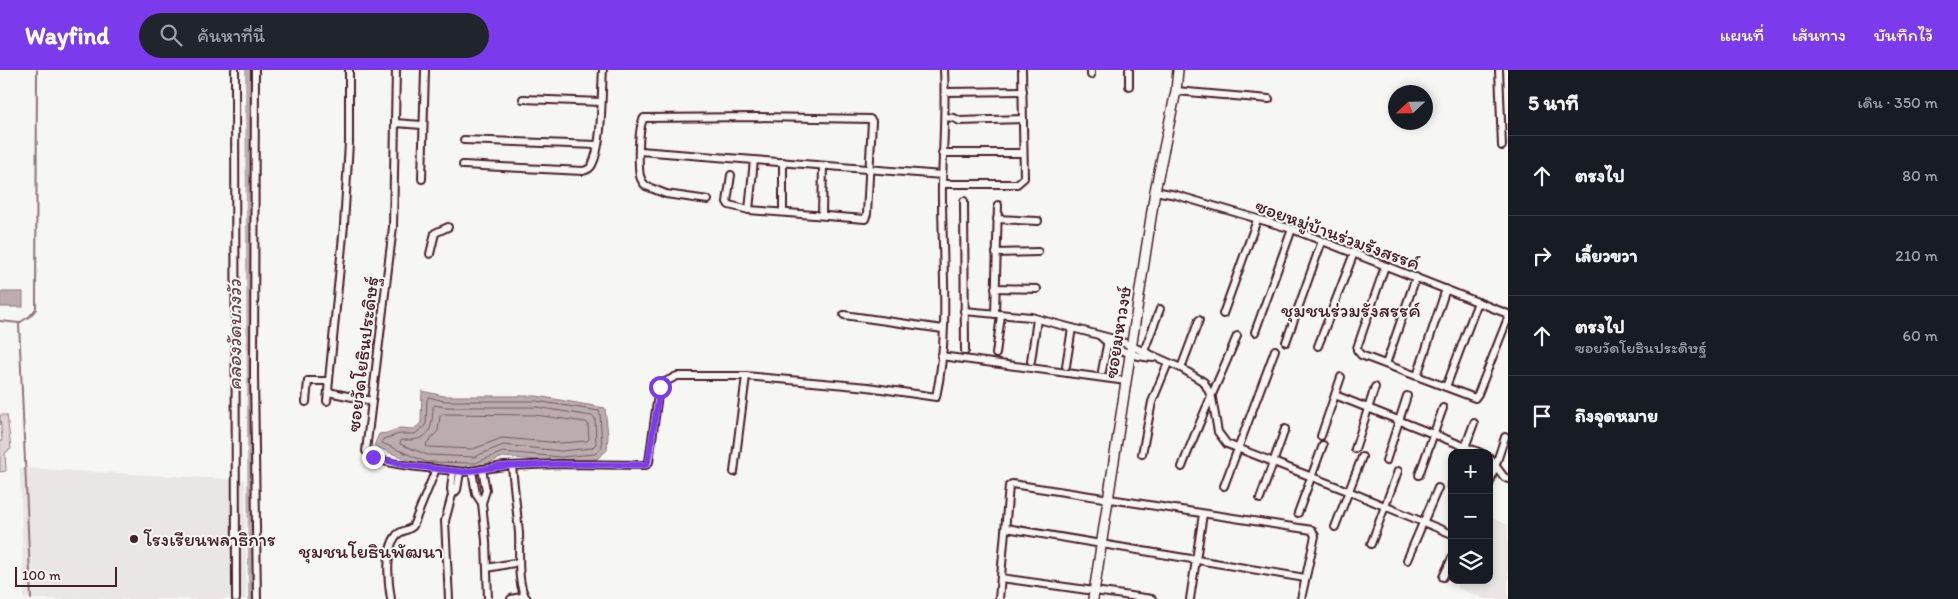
<!DOCTYPE html>
<html lang="th">
<meta charset="utf-8">
<style>
body{margin:0;font-family:Itim,"Playpen Sans Thai",sans-serif;background:#20242c;color:#f1f3f6}
.controls{position:absolute;right:15px;bottom:15px;display:grid;overflow:hidden;border-radius:10px;box-shadow:0 2px 8px #0003}
.controls button{width:45px;height:45px;display:grid;place-items:center;padding:0;border:0;border-bottom:1px solid #363941;background:#171b24;color:#f1f3f6;font:25px sans-serif}
.compass{position:absolute;left:1388px;top:15px;width:45px;height:45px;border-radius:50%;background:#171b24;box-shadow:0 2px 8px #0003;rotate:248deg}
.scale{position:absolute;left:15px;bottom:12px;width:102px;box-sizing:border-box;padding-left:5px;border:2px solid #4a1f2b;border-top:0;font-size:14px;line-height:18px;white-space:nowrap;color:#4a1f2b;-webkit-text-stroke:4px #f6f6f2;paint-order:stroke}
.stop{position:absolute;width:15px;height:15px;margin:-11px;border:4px solid #7c3aed;border-radius:50%;background:#fff}
.stop.end{background:#7c3aed;border-color:#fff;box-shadow:0 1px 5px #0008}
.list{margin:0;padding:0;list-style:none}
h2{display:flex;justify-content:space-between;align-items:center;height:65px;margin:0;padding:0 20px;font-size:21px}
h2 small{font-size:16px;font-weight:400;color:#9ea1a6}
.list li{display:grid;grid-template-columns:32px 1fr auto;gap:15px;align-items:center;box-sizing:border-box;height:80px;padding:0 20px;border-top:1px solid #363941}
.list b{display:block;font-size:19px;white-space:nowrap}
.list p{margin:0;font-size:16px;white-space:nowrap;color:#9ea1a6}
.list em{font-size:16px;font-style:normal;color:#9ea1a6}
.icon{flex:none;width:28px;height:28px;fill:none;stroke:currentColor;stroke-width:2;stroke-linecap:round;stroke-linejoin:round}
.map{position:relative;flex:none;width:1508px;height:529px;overflow:hidden}
header{display:flex;align-items:center;gap:30px;box-sizing:border-box;height:70px;padding:0 25px;background:#7c3aed;color:#fff}
header strong{font-size:24px}
nav{display:flex;gap:28px;margin-inline-start:auto;font-size:18px}
.search{width:350px;height:45px;background:#20242c;display:flex;align-items:center;gap:12px;box-sizing:border-box;padding:0 18px;border-radius:28px;color:#9ea1a6;font-size:19px}
main{display:flex}
aside{flex:1;background:#171b24}
.map>svg:first-child{display:block}
.built{fill:#e9e6e3}
.green{fill:#ddd6d5;stroke:#947a80}
.water{fill:#bbadae;stroke:#8e747a}
.lines{fill:none;stroke-linecap:round;stroke-linejoin:round}
.shore{stroke:#77585f;stroke-width:1}
.stream{stroke:#8e747a;stroke-width:2}
.canal{stroke:#bbadae;stroke-width:8}
.street-casing{stroke:#4a1f2b;stroke-width:10}
.secondary-casing{stroke:#4a1f2b;stroke-width:12}
.street{stroke:#f6f6f2;stroke-width:6}
.secondary{stroke:#f6f6f2;stroke-width:9}
.route{stroke:#7c3aed;stroke-width:6}
.poi-dot{fill:#4a1f2b;stroke:#f6f6f2;stroke-width:2}
.labels{text-anchor:middle;stroke-width:4;stroke-linejoin:round;paint-order:stroke}
.street-label{font-size:19px;fill:#4a1f2b;stroke:#f6f6f2}
.poi-label{font-size:19px;fill:#4a1f2b;stroke:#f6f6f2;text-anchor:start}
.neighbourhood-label{font-size:20px;fill:#4a1f2b;stroke:#f6f6f2}
.water-label{font-size:20px;font-style:italic;fill:#6c4a52;stroke:#f6f6f2}
</style>
<header>
<strong>Wayfind</strong>
<div class="search"><svg class="icon" aria-label="search" viewBox="0 0 24 24"><circle cx="10" cy="10" r="6"/><path d="M15 15l6 6"/></svg>ค้นหาที่นี่</div>
<nav><a>แผนที่</a><a>เส้นทาง</a><a>บันทึกไว้</a></nav>
</header>
<main>
<div class="map">
<svg width="1508" height="529" viewBox="0 0 1508 529">
<rect width="100%" height="100%" fill="#f6f6f2"/>
<filter id="ink" filterUnits="userSpaceOnUse"><feTurbulence type="fractalNoise" baseFrequency=".02" numOctaves="2"/><feDisplacementMap in="SourceGraphic" scale="10" xChannelSelector="R" yChannelSelector="G"/><feConvolveMatrix kernelMatrix="1 2 1 2 8 2 1 2 1" color-interpolation-filters="sRGB"/></filter>
<g filter="url(#ink)">
<g class="built">
<polygon points="20,398 245,410 246,529 24,529"/>
<polygon points="1489,447 1508,455 1508,529 1484,529 1457,517 1460,510 1489,510"/>
</g>
<polygon class="green" points="0,345 7,345 11,379 5,383 6,401 0,402 0,371 2,371"/>
<g class="water">
<rect x="0" y="222" width="23" height="15"/>
<polygon points="422,321 444,326 537,326 605,338 608,365 607,380 597,389 561,392 503,387 476,398 425,397 374,376 379,364 387,363 400,358 414,359 421,353"/>
</g>
<g class="lines">
<g class="shore">
<polygon points="429,327 444,331 536,331 599,341 600,343 602,377 595,384 561,387 503,382 475,393 426,392 382,373 383,369 400,364 415,364 424,357 426,353 427,330"/>
<path d="M 435,335 L 444,337 L 536,337 L 592,346 L 595,348 L 596,374 L 592,378 L 561,381 L 503,375 L 474,387 L 428,385 L 400,374 L 401,370 C 429,371 432,363 433,337 Z"/>
<polygon points="443,344 535,345 586,352 588,354 589,369 587,371 561,373 502,368 473,379 427,377 426,374 438,361 440,346"/>
</g>
<g class="stream">
<polyline points="0,251 19,253"/>
<polyline points="31,529 19,253 30,246 36,239 37,0"/>
</g>
<polyline class="canal" points="249,0 252,529"/>
<defs>
<g id="street">
<polyline points="235,0 236,529"/>
<polyline points="255,0 254,304 257,529"/>
<polyline points="1091,0 1091,5"/>
<polyline points="1499,0 1502,76"/>
<polyline points="1129,16 1129,0"/>
<polyline points="1176,21 1269,29"/>
<polyline points="946,22 1023,21"/>
<polyline points="523,29 601,32"/>
<polyline points="945,47 954,48 960,51 1022,49"/>
<polyline points="395,53 422,55"/>
<polyline points="464,70 597,75"/>
<polyline points="640,81 754,90"/>
<polyline points="942,83 1023,83"/>
<polyline points="783,92 783,142"/>
<path d="M 463,95 L 583,101 C 587,100 590,99 592,95 C 603,74 601,25 603,0"/>
<polyline points="422,109 425,0"/>
<polyline points="942,114 1017,114 1024,108 1022,0"/>
<polyline points="1155,121 1176,125 1292,159 1508,244"/>
<path d="M 708,130 L 666,124 L 646,116 C 643,113 641,110 640,106 C 638,95 638,56 644,48 L 759,47 L 870,49 L 872,51 L 867,144 L 865,149 L 749,140 L 729,135 L 727,132 L 731,105"/>
<polyline points="964,131 965,281"/>
<polyline points="749,140 754,90 942,105"/>
<polyline points="822,145 823,96"/>
<polyline points="997,149 1038,151"/>
<polyline points="996,183 1038,182"/>
<polyline points="430,184 435,163 448,157"/>
<polyline points="1385,196 1357,278 1357,280 1361,285 1475,328 1478,324 1508,248"/>
<polyline points="995,218 1037,219"/>
<polyline points="964,241 1031,247 1053,253 1118,270 1181,298 1204,312 1212,328 1218,362 1227,374 1348,421 1452,464"/>
<polyline points="995,244 998,135"/>
<polyline points="1223,244 1257,150"/>
<polyline points="844,245 943,259"/>
<polyline points="1255,262 1292,159"/>
<path d="M 1100,266 C 1113,279 1135,287 1153,288"/>
<polyline points="1286,272 1322,171"/>
<polyline points="1318,276 1354,183"/>
<polyline points="1144,281 1160,239"/>
<polyline points="996,284 1001,245"/>
<polyline points="941,286 1126,311"/>
<polyline points="1031,291 1037,249"/>
<polyline points="1386,294 1416,207"/>
<polyline points="1066,296 1072,258"/>
<polyline points="1181,298 1199,250"/>
<polyline points="1102,301 1108,270"/>
<polyline points="1417,306 1446,219"/>
<polyline points="1446,317 1478,232"/>
<polyline points="328,322 372,331"/>
<polyline points="1335,325 1481,383"/>
<polyline points="327,331 344,155 349,73 349,0"/>
<polyline points="306,332 308,311 329,311"/>
<polyline points="1321,366 1341,307"/>
<polyline points="1355,379 1375,317"/>
<polyline points="1463,383 1474,353"/>
<polyline points="1142,384 1152,332 1168,293"/>
<polyline points="1489,387 1504,407 1508,409"/>
<polyline points="1386,391 1407,326"/>
<path d="M 512,396 C 514,418 517,441 519,463 C 520,480 516,516 527,529"/>
<path d="M 1182,397 C 1199,352 1219,310 1237,266"/>
<path d="M 436,399 L 464,402 L 504,396 L 560,394 L 646,395 L 649,392 L 659,317 L 661,314 L 677,306 L 746,306 L 868,317 L 936,327 C 951,260 941,182 942,114 C 943,76 946,38 944,0"/>
<polyline points="482,399 486,420 482,433 486,471 488,529"/>
<polyline points="472,401 476,424 482,433"/>
<polyline points="734,402 746,306"/>
<polyline points="1419,405 1443,338"/>
<polyline points="1451,415 1452,414"/>
<polyline points="1489,415 1505,367"/>
<polyline points="1224,416 1275,280"/>
<polyline points="452,425 451,419 453,401"/>
<polyline points="1260,429 1285,359"/>
<polyline points="1298,443 1323,375"/>
<polyline points="1335,457 1362,387"/>
<polyline points="1006,458 1305,508"/>
<polyline points="1371,474 1398,401"/>
<polyline points="1407,490 1438,418"/>
<polyline points="487,498 514,493"/>
<polyline points="1443,507 1452,488"/>
<polyline points="1001,508 1152,529"/>
<path d="M 391,529 C 388,512 385,480 396,466 C 400,460 409,461 413,456 L 436,399 C 421,397 372,394 366,381 L 393,157 L 396,0"/>
<polyline points="449,529 445,451 452,425 457,420 460,402"/>
<polyline points="511,529 521,527"/>
<polyline points="999,529 1009,416 1012,414 1312,460 1315,466 1301,529"/>
<polyline points="1190,529 1203,444"/>
</g>
<polyline id="secondary" points="1093,529 1155,121 1176,21 1178,0"/>
</defs>
<use href="#street" class="street-casing"/>
<use href="#secondary" class="secondary-casing"/>
<use href="#street" class="street"/>
<use href="#secondary" class="secondary"/>
</g>
</g>
<g class="lines" filter="url(#ink)">
<polyline class="route" points="373,387 404,395 464,402 504,396 560,394 646,395 648,392 660,317"/>
</g>
<circle class="poi-dot" cx="134" cy="469" r="5"/>
<g class="labels">
<g class="street-label">
<text transform="translate(1338 164) rotate(20)" y="7">ซอยหมู่บ้านร่วมรังสรรค์</text>
<text transform="translate(1117 262) rotate(-81)" y="7">ซอยมหาวงษ์</text>
<text transform="translate(362 284) rotate(-83)" y="7">ซอยวัดโยธินประดิษฐ์</text>
</g>
<g class="poi-label">
<text x="144" y="476">โรงเรียนพลาธิการ</text>
</g>
<g class="neighbourhood-label">
<text x="1351" y="247">ชุมชนร่วมรังสรรค์</text>
<text x="371" y="488">ชุมชนโยธินพัฒนา</text>
</g>
<g class="water-label">
<text transform="translate(234 265) rotate(-90)" y="7">คลองวัดบางวัว</text>
</g>
</g>
</svg>
<div class="controls">
<button>+</button>
<button>−</button>
<button><svg class="icon" aria-label="layers" viewBox="0 0 24 24"><path d="M12 4l9 5-9 5-9-5zM3 14l9 5 9-5"/></svg></button>
</div>
<svg class="compass" viewBox="-18 -18 36 36"><path d="M0-13l5 13h-10z" fill="#e53935"/><path d="M0 13l5-13h-10z" fill="#9ea1a6"/></svg>
<div class="scale">100 m</div>
<div class="stop" style="left:660px;top:317px"></div>
<div class="stop end" style="left:373px;top:387px"></div>
</div>
<aside>
<h2>5 นาที<small>เดิน · 350 m</small></h2>
<ul class="list">
<li><svg class="icon" aria-label="ahead" viewBox="0 0 24 24"><path d="M12 20V5M6 11l6-6 6 6"/></svg><div><b>ตรงไป</b></div><em>80 m</em></li>
<li><svg class="icon" aria-label="right" viewBox="0 0 24 24"><path d="M7 20v-9h11M14 6l5 5-5 5"/></svg><div><b>เลี้ยวขวา</b></div><em>210 m</em></li>
<li><svg class="icon" aria-label="ahead" viewBox="0 0 24 24"><path d="M12 20V5M6 11l6-6 6 6"/></svg><div><b>ตรงไป</b><p>ซอยวัดโยธินประดิษฐ์</p></div><em>60 m</em></li>
<li><svg class="icon" aria-label="arrive" viewBox="0 0 24 24"><path d="M6 21V4h12l-3 4 3 4H6"/></svg><div><b>ถึงจุดหมาย</b></div></li>
</ul>
</aside>
</main>
